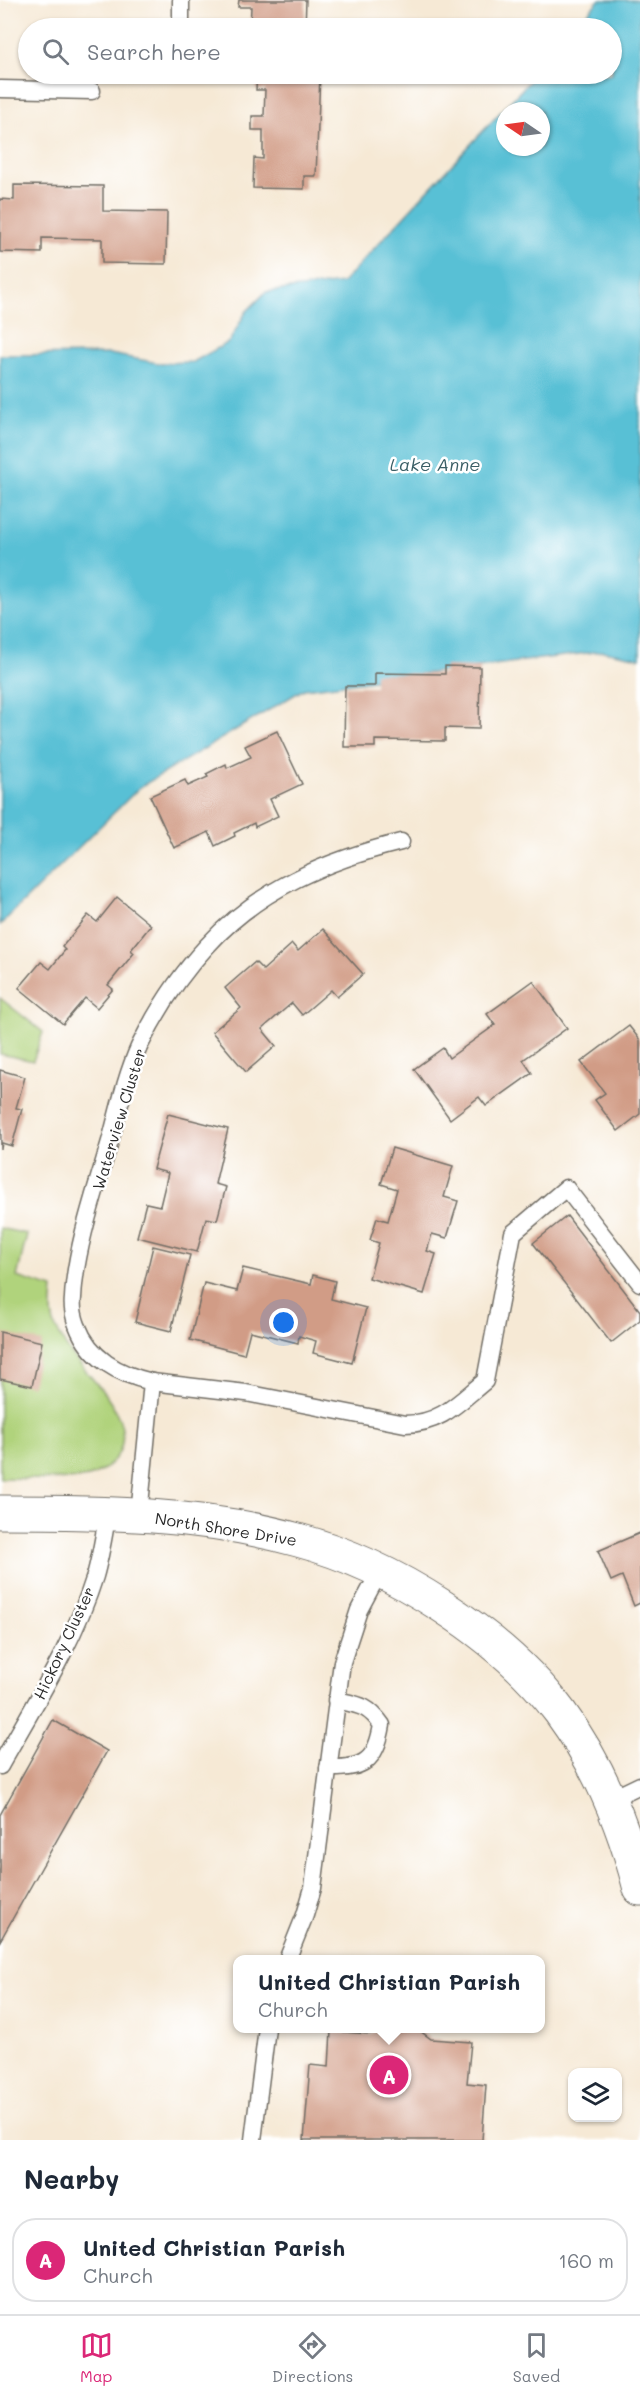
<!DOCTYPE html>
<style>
body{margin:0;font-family:Mali,sans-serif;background:#f2f2f3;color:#1f2937}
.controls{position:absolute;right:18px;bottom:18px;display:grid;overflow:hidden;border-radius:12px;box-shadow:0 2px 4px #0004}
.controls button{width:54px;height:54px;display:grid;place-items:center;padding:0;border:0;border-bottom:2px solid #e0e1e3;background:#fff;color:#1f2937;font:30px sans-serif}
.compass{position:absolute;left:496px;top:102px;width:54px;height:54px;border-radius:50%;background:#fff;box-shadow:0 2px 4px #0004;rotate:283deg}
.you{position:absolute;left:284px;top:1323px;width:21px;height:21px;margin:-15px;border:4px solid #fff;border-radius:50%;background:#1a73e8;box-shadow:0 0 0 9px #1a73e833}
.badge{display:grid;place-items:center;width:39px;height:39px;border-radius:50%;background:#db2777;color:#fff;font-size:20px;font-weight:700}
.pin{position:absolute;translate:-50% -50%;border:3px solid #fff;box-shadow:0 2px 6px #0006}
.popup{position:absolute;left:233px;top:1955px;width:312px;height:78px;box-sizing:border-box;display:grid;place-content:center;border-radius:12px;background:#fff;filter:drop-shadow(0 2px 4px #0005);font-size:20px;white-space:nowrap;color:#747a83}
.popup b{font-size:22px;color:#1f2937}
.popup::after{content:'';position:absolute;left:50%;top:100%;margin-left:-12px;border:12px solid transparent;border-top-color:#fff}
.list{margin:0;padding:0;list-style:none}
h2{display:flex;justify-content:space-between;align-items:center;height:78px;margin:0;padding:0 24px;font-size:26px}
h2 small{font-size:20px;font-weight:400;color:#747a83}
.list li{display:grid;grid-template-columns:39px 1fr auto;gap:18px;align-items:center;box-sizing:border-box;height:84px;margin:0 12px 12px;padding:0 12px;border:2px solid #e0e1e3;border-radius:24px}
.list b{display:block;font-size:22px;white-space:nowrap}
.list p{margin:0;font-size:20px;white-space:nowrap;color:#747a83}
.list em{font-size:20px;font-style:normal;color:#747a83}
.icon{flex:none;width:33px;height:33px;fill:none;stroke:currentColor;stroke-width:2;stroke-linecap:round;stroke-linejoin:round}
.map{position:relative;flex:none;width:640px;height:2140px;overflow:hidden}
.search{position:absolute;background:#fff;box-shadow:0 2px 4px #0004;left:18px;right:18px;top:18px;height:66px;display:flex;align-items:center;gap:15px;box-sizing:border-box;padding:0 21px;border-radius:33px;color:#747a83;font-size:22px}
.sheet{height:174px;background:#fff}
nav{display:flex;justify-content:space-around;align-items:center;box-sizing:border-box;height:84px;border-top:2px solid #e0e1e3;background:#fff;font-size:16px;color:#747a83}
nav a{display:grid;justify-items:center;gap:3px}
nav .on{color:#db2777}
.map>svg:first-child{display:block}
.green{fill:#b0d37c;stroke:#6e7f54;stroke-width:1.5}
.water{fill:#58c0d5;stroke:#427680;stroke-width:1.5;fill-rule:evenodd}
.building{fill:#d19c86}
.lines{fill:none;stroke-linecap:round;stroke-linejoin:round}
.service-casing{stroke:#726e66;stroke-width:19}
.tertiary-casing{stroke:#726e66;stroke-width:35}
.service{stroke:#fff;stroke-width:16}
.tertiary{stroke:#fff;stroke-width:33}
.labels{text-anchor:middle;stroke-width:5;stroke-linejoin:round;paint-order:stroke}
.street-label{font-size:16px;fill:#2b2b2b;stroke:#fff}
.water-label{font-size:18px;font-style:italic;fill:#3b5f66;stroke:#fff}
</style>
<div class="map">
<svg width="640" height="2140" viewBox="0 0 640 2140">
<rect width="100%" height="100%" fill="#fff"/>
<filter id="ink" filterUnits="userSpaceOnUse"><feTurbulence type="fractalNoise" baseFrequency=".0167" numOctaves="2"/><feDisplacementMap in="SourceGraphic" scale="12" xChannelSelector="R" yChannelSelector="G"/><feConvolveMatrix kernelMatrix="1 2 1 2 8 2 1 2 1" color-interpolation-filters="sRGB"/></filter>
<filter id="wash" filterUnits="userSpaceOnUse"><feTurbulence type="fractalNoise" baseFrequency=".008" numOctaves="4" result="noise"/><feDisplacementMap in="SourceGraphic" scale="24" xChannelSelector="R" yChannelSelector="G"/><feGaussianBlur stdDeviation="1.35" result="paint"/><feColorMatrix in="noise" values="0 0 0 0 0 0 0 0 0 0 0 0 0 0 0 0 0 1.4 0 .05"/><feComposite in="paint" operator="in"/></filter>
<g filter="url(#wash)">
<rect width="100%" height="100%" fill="#f6e9d5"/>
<g class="green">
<polygon points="0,998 43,1032 33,1061 0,1054"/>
<path d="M 0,1228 L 27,1234 L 17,1277 L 53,1288 C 52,1301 50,1316 56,1328 C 60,1335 63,1342 67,1348 C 86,1376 146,1423 113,1461 C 104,1470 95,1477 82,1478 C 56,1482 27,1478 0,1478 Z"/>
</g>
<path class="water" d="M 599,0 L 640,0 L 640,658 L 603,651 L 304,689 L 140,787 L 0,925 L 0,355 L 110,354 L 158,363 L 193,362 L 229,342 L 246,312 L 266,292 L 342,283 L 536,74 L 612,74 L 612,28 L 575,28 ZM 505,111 L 541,111 L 541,147 L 505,147 Z"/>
<g id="blocks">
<g class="building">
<polygon points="239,0 306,0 305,28 250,28 251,7 238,7"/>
<polygon points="257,74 320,74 316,176 304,176 304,189 253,188 254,158 263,159 263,130 252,130 252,116 264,116 265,90 256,90"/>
<polygon points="14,185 103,186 103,211 167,212 166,264 102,263 102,239 42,238 42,253 0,252 0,199 14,200"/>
<polygon points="445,666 480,667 479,729 445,728 445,741 375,740 375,747 344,747 345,686 375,686 375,673 445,674"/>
<polygon points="277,731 302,784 270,799 278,816 255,827 254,823 234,833 235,836 215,846 209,832 174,848 150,796 185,780 188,786 208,777 206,774 226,764 227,768 251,757 245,746"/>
<polygon points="117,897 151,925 131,950 134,953 108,985 113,989 97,1008 85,998 63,1024 19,988 41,962 50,969 65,950 62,947 88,915 97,922"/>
<polygon points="323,929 363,974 337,997 331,990 302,1015 292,1003 262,1029 276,1046 246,1072 212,1032 241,1008 225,988 255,962 263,970 292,944 298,951"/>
<polygon points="533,981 567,1028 523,1060 532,1073 486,1106 479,1097 450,1119 414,1069 443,1048 449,1058 495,1025 487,1014"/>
<polygon points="629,1026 640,1040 640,1114 618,1131 595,1100 605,1093 581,1062"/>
<polygon points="0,1070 25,1077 16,1108 22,1109 12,1146 2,1143 1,1149"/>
<polygon points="168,1114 228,1129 215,1184 226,1187 217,1220 206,1218 197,1252 137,1237 146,1203 160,1206 168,1173 153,1169"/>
<polygon points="392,1148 453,1166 444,1197 458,1201 447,1238 432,1234 427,1251 436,1254 424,1294 369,1278 379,1243 370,1240 377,1218 388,1221 397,1189 381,1184"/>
<polygon points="567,1216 640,1311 640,1320 611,1343 533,1243"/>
<polygon points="153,1246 190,1255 171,1331 135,1322"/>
<polygon points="243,1268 311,1284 313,1275 335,1281 331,1299 366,1308 352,1363 313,1353 316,1341 299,1336 298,1343 250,1331 244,1354 190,1340 204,1283 237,1291"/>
<polygon points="0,1332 42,1342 32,1386 0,1379"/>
<polygon points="640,1533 640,1603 634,1606 622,1576 611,1581 598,1551"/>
<polygon points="53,1720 107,1751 0,1941 0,1815"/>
<polygon points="380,2028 416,2028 431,2039 471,2042 467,2083 486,2085 482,2140 304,2140 310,2065 329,2067 331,2031 370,2034"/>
</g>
</g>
</g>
<g filter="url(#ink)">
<use href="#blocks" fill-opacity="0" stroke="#726e66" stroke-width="1.5"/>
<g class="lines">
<defs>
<g id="service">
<polyline points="181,21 181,0"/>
<polyline points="0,89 92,91"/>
<path d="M 152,1382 L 246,1393 L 405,1424 C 441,1424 459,1402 485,1381 L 513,1233 L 566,1188 L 640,1283"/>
<path d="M 139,1515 L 152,1382 C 118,1374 90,1359 77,1325 C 74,1317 72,1306 73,1298 C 75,1249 97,1186 111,1138 C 119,1108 126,1076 139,1047 C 157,1010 179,976 207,946 C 258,889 328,860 401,842"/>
<path d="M 0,1766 C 34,1705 74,1643 95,1576 C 101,1555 104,1534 108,1512"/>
<path d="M 328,1768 C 364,1769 376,1761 382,1725 C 368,1705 359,1705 336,1700"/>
<polyline points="611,1799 640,1785"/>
<polyline points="287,1960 305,1915 313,1888 342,1662 359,1610 380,1571"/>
<polyline points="253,2140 267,2028"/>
</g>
<path id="tertiary" d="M 0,1512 C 100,1512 201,1513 298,1540 C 391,1565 502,1634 560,1712 C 599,1765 624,1826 640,1889"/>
</defs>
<use href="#service" class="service-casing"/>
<use href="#tertiary" class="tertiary-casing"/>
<use href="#service" class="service"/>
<use href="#tertiary" class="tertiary"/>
</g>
</g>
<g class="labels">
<g class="street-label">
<text transform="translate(119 1119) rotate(-73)" y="6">Waterview Cluster</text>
<text transform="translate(226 1529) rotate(9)" y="6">North Shore Drive</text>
<text transform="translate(64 1643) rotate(-65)" y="6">Hickory Cluster</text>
</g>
<g class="water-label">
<text x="435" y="471">Lake Anne</text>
</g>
</g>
</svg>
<div class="controls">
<button><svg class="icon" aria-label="layers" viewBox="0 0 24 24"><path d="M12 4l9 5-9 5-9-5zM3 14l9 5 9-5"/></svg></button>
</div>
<svg class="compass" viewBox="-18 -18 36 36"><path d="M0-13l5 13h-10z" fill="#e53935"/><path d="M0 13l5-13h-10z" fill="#747a83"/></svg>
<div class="you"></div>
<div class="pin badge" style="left:389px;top:2075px">A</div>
<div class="popup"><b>United Christian Parish</b>Church</div>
<div class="search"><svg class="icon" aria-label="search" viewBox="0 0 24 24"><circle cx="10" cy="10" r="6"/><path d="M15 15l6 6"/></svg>Search here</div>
</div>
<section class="sheet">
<h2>Nearby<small></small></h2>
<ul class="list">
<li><span class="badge">A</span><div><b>United Christian Parish</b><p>Church</p></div><em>160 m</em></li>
</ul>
</section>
<nav>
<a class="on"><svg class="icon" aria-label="map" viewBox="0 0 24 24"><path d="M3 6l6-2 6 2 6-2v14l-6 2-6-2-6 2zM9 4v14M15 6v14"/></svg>Map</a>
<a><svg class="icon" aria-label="directions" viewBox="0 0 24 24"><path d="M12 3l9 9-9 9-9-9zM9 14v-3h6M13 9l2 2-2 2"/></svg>Directions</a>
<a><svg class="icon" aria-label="saved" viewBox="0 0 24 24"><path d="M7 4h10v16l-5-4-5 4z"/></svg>Saved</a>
</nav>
